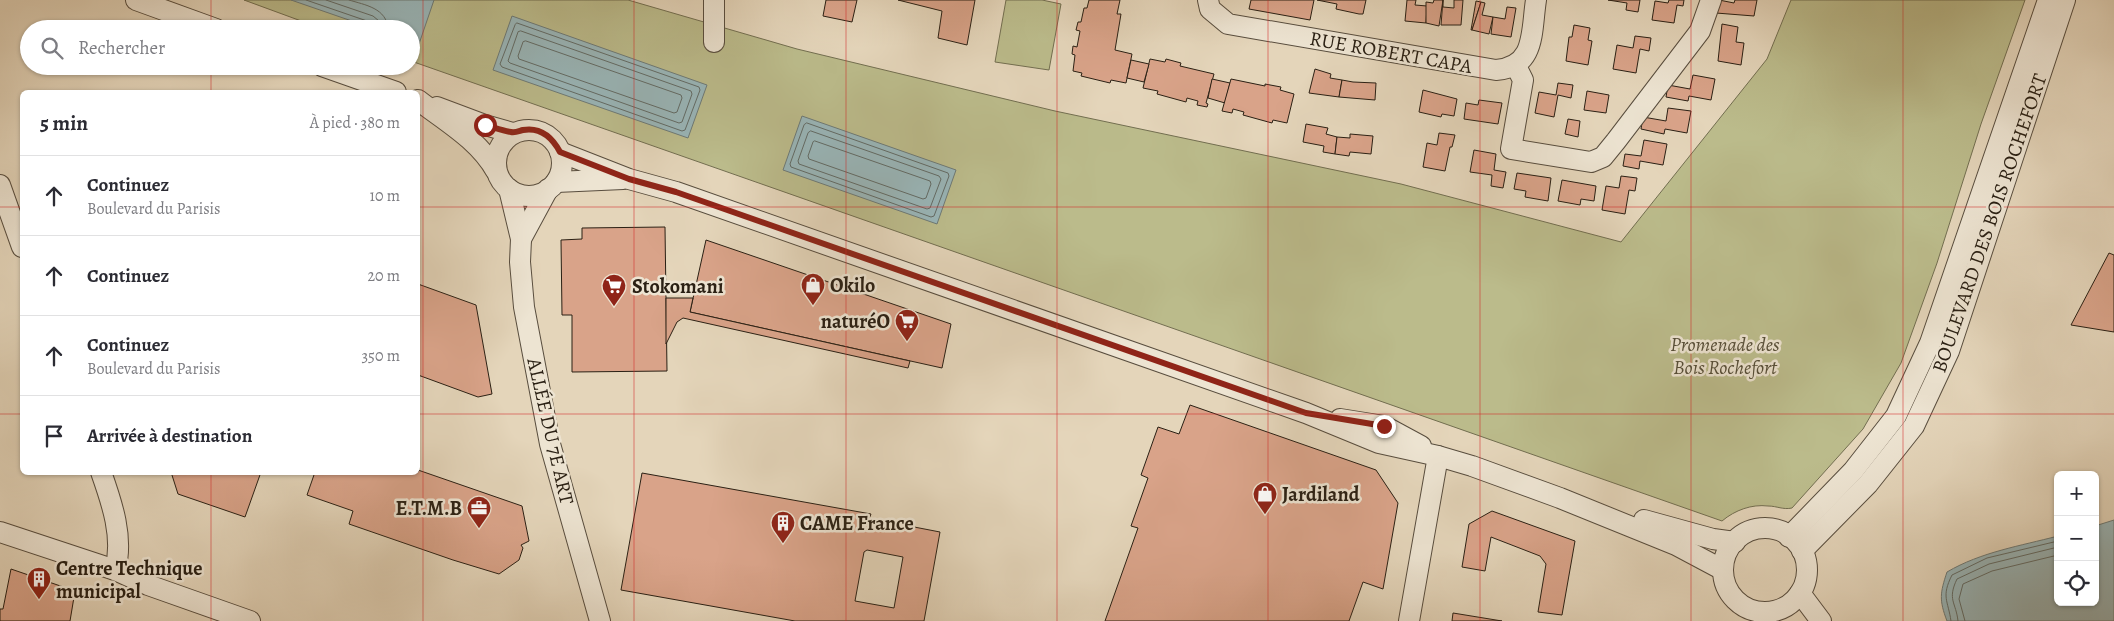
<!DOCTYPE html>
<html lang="fr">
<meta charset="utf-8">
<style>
body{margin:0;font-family:Alegreya,serif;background:#f7f7f7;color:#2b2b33}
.controls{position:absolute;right:15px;bottom:15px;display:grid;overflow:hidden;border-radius:8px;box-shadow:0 1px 4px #0004}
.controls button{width:45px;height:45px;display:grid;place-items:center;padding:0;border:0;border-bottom:1px solid #e1e1e2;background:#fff;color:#2b2b33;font:25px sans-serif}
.stop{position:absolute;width:15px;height:15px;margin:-11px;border:4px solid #8f2418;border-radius:50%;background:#fff}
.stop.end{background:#8f2418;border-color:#fff;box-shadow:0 1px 5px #0008}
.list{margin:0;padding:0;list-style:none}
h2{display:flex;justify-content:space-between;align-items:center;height:65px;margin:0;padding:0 20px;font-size:21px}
h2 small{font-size:16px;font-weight:400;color:#7c7c81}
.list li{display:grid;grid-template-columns:32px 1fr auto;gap:15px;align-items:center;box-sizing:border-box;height:80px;padding:0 20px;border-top:1px solid #e1e1e2}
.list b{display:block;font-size:19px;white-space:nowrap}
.list p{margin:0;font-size:16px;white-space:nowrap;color:#7c7c81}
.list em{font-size:16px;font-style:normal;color:#7c7c81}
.icon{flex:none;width:28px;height:28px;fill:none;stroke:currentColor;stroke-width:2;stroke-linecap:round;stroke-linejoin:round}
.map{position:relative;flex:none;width:2114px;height:621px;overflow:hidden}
.search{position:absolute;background:#fff;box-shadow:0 1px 4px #0004;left:20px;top:20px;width:400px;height:55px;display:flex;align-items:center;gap:12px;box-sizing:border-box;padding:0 18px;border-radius:28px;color:#7c7c81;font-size:19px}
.panel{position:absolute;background:#fff;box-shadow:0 1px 4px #0004;left:20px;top:90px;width:400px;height:385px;border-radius:8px}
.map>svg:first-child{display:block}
.green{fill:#bbbb8b;stroke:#726e50}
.water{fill:#99b6b9;stroke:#6d7a77}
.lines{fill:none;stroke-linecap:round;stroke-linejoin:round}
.shore{stroke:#626b66;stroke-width:1}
.building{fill:#d9a389;stroke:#2a2014;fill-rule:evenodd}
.minor-casing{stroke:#584d3e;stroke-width:22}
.minor{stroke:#ede4d2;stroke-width:20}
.route{stroke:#8f2418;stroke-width:6}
.grid{fill:none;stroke:#d62828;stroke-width:1;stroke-opacity:0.55}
.labels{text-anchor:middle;stroke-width:5;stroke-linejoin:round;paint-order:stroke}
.street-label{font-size:20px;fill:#2a2014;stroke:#ede4d2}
.poi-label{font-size:20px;font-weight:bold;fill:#2a2014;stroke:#ede4d2;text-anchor:start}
.park-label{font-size:20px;font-style:italic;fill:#564e38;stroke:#ede4d2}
</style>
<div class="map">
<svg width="2114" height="621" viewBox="0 0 2114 621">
<rect width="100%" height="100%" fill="#e4d5ba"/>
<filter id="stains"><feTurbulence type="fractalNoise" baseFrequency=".004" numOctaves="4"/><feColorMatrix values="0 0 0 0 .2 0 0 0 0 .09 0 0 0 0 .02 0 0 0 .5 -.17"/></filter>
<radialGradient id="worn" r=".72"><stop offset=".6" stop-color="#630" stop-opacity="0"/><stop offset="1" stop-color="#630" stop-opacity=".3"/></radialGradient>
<g class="green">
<path d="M 244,0 L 628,0 L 797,49 L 1055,111 L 1401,184 L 1621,242 L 1767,59 L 1791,0 L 2025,0 L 1981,124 L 1937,263 L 1901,363 L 1863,429 L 1792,508 C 1783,510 1777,506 1768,506 C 1752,504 1735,510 1722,521 L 411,61 L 411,29 L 323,29 Z"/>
<polygon points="1006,0 1042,0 1061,4 1049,70 995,62"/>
</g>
<g class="water">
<polygon points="291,0 434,0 419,44 411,41 411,29 375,29"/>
<polygon points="512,16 707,85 688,138 493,70"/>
<polygon points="802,116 956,170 937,224 783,170"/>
<path d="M 2114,520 L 2114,621 L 1947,621 C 1939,600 1940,593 1947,572 C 1981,552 2020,546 2058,536 L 2058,602 L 2095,602 L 2095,526 Z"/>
</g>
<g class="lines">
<g class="shore">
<polyline points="306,0 370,22 374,29"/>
<polyline points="326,0 373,16 379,21 380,29"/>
<path d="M 349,0 C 365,5 387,8 388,29"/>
<polygon points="517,23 699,87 700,90 685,130 682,131 502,67 500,64 515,25"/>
<polygon points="521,31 691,91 692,94 682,122 679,123 510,63 508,61 518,32"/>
<polygon points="526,41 681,95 682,98 677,112 674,113 519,59 518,56 523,42"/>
<polygon points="807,123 948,173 949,176 934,216 931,217 791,167 790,164 804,125"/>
<polygon points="811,131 939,176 941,179 930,208 927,209 799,164 798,161 808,133"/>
<polygon points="815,141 930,181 931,184 926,198 923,199 809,159 808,156 813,142"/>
<path d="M 1951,621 C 1948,600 1941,597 1952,575 L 1987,558 L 2058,541"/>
<path d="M 1958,621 C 1956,602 1947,600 1957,579 L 1989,564 L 2058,547"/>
<polyline points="1965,621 1959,599 1963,584 1992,571 2058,555"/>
</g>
</g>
<g class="building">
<polygon points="826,0 857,0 852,22 823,16"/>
<polygon points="898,0 975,0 967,45 938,38 942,11"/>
<polygon points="1089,0 1120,0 1117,14 1121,14 1115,50 1132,54 1126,83 1111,80 1110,83 1081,76 1082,73 1073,71 1075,55 1072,54 1073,46 1077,47 1080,31 1076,30 1078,22 1081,22 1084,8 1087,8"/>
<polygon points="1251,0 1314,0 1310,20 1249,9"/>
<polygon points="1317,0 1366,0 1363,14 1359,14 1336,9 1337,4"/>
<polygon points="1407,0 1416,0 1415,5 1427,6 1426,23 1405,21"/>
<polygon points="1434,0 1443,0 1439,26 1426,23 1426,2 1433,3"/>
<polygon points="1443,0 1443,7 1454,8 1454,0 1463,0 1461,25 1441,25"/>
<polygon points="1608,0 1640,0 1638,12 1626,10 1627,3"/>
<polygon points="1669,0 1684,0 1683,6 1677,5 1674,23 1652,20 1655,1 1668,3"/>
<polygon points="1719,0 1734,3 1735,0 1757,0 1754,16 1716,13"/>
<polygon points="1476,1 1481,2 1472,30 1471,30"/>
<polygon points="1481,2 1485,3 1482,15 1493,17 1489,34 1472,30"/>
<polygon points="1507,7 1516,8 1511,37 1491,34 1493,17 1505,19"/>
<polygon points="1722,24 1738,27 1736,42 1744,43 1741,65 1718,61"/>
<polygon points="1574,25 1590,28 1588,40 1592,41 1588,65 1566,61 1569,37 1572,37"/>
<polygon points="1635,36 1651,38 1649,51 1640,49 1636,73 1613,69 1617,45 1633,48"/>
<polygon points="1150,59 1165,62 1166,59 1181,63 1180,66 1214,74 1206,103 1208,104 1207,107 1197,105 1198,101 1187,98 1186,102 1157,94 1158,91 1143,88"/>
<polygon points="1131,60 1149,64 1144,82 1127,78"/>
<polygon points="1315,69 1331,74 1330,78 1342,80 1339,97 1309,93"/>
<polygon points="1693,75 1715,79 1711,100 1689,96 1688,101 1666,97 1668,85 1690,89"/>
<polygon points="1212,79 1230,83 1225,103 1208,98"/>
<polygon points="1231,79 1265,86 1265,84 1281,87 1280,90 1294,94 1287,123 1273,120 1272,123 1243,115 1244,112 1233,109 1232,113 1222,111"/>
<polygon points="1342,80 1353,82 1376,83 1375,100 1339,97"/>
<polygon points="1558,83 1573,85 1571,98 1558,95 1554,117 1535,113 1539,92 1556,95"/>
<polygon points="1423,90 1457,99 1454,116 1442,114 1441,117 1419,112"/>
<polygon points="1587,91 1609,95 1606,113 1584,110"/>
<polygon points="1479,100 1502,103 1498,124 1464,119 1466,103 1478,105"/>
<polygon points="1668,108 1691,111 1687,133 1665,129 1664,134 1641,129 1643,117 1666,121"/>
<polygon points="1568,119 1580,121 1578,137 1565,134"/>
<polygon points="1306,124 1328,128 1326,134 1337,137 1335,154 1323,152 1324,146 1303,142"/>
<polygon points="1439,133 1455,135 1452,147 1450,147 1445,171 1423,167 1427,143 1437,145"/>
<polygon points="1350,134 1373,136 1371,154 1350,152 1349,156 1335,154 1337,137 1350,138"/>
<polygon points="1644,140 1667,144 1663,165 1640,161 1639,169 1623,166 1625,154 1641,156"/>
<polygon points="1474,150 1496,154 1494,170 1506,172 1503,188 1491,186 1492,175 1470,172"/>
<polygon points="1517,173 1551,178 1548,201 1525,197 1526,191 1514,189"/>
<polygon points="1621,176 1637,178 1635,191 1629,190 1625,214 1602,210 1606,186 1619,188"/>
<polygon points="1562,180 1596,186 1594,201 1581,199 1580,205 1558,201"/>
<polygon points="665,227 667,371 572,372 572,315 562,315 561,240 582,239 582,228"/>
<polygon points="706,240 951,324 942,368 690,312"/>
<polygon points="2109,253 2114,255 2114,332 2071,325"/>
<polygon points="418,284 476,305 492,394 478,397 418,375"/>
<polygon points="666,298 693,298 690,312 910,361 908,368 683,318 677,322 666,344"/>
<polygon points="1190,405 1376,470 1398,503 1383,589 1363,582 1349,621 1105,621 1138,528 1131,526 1148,478 1141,475 1158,427 1179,434"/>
<polygon points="418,470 522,506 529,541 521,545 523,548 519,560 499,574 453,560 349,524 353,511 307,495 315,472 418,472"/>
<polygon points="171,472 261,472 245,517 178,494"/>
<path d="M 642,473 L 871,514 L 867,524 L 908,531 L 909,526 L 940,532 L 924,621 L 795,621 L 621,590 ZM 867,550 L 903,557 L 894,608 L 855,601 L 864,552 Z"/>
<polygon points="1492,511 1575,541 1562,615 1538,612 1546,564 1540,556 1491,537 1485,571 1462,567 1469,524"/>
<polygon points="11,569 75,591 70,621 0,621 0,609 3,609"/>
<polygon points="1453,613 1502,621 1452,621"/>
</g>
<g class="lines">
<defs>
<g id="minor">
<polyline points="136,0 216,29"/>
<polyline points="714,0 714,42"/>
<path d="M 1208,0 L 1210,9 L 1228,24 L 1496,70 C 1536,67 1531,32 1536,0"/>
<polyline points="322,66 396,92"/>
<polyline points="1516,66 1523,80 1511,149 1591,162 1603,157 1616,141 1700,31 1711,0"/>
<path d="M 418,100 C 445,121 479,140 496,171"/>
<polyline points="437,107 485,125 513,133"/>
<circle cx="529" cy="163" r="33"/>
<polyline points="560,152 629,179 676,192 1306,413 1379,443 1438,456 1472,466 1560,498 1676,545 1723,570"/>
<polyline points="556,182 623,179"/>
<polyline points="0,185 22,247"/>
<polyline points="509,189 521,239 520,262 524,307 550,444 600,621"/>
<polyline points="521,239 548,189"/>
<polyline points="1340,419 1384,426 1421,446"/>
<path d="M 101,472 C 112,503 124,538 115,570 L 148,585 L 250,621"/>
<polyline points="1644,520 1713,539 1735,542"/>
<circle cx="1765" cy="570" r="42"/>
<polyline points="0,532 115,570"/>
<polyline points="1789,537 1853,471 1896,416 1930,343 2048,0"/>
<polyline points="1802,551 1868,484 1914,426 1949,351 2065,0"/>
<polyline points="1800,593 1821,621"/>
<polyline points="1409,621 1438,456"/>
</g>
</defs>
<use href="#minor" class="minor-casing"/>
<use href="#minor" class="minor"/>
</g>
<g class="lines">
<path class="route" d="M 485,125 C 493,127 502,131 511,132 C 515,133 519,131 523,130 C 540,127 552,137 560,152 L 629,179 L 676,192 L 1306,413 L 1384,426"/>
</g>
<path class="grid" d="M 211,0 L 211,29M 423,0 L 423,621M 634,0 L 634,621M 846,0 L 846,621M 1057,0 L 1057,621M 1268,0 L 1268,621M 1480,0 L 1480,621M 1691,0 L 1691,621M 1903,0 L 1903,621M 211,66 L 211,92M 0,207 L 22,207M 418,207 L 2114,207M 0,414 L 22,414M 418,414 L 2114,414M 211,472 L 211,621"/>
<defs>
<symbol id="shop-pin" viewBox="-11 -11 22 30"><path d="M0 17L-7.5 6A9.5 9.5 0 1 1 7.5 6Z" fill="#8f2418" stroke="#ede4d2"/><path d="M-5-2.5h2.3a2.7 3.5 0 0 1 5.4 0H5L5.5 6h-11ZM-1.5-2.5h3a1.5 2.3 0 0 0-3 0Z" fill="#fff"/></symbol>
<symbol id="supermarket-pin" viewBox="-11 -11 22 30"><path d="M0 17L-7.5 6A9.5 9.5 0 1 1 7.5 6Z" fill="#8f2418" stroke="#ede4d2"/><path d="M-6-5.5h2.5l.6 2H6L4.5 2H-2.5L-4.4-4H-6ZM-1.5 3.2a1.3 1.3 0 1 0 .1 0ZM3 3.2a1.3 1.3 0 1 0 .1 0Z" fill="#fff"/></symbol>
<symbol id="office-pin" viewBox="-11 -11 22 30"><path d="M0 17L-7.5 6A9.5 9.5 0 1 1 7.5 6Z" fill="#8f2418" stroke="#ede4d2"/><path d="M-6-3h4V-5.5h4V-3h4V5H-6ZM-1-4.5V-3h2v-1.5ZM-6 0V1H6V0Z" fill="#fff"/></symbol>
<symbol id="building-pin" viewBox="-11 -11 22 30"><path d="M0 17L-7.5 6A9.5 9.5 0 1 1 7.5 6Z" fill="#8f2418" stroke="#ede4d2"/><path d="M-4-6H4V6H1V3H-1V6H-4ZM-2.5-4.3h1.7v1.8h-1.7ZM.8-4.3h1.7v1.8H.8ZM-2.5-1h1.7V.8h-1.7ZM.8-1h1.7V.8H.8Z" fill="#fff"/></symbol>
</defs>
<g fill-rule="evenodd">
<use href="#shop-pin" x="799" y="271" width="28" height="38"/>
<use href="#supermarket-pin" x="600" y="272" width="28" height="38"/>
<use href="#supermarket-pin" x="893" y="307" width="28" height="38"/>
<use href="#shop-pin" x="1251" y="480" width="28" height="38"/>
<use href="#office-pin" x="465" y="494" width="28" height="38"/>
<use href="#building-pin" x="769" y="509" width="28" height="38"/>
<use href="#building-pin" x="25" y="565" width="28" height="38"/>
</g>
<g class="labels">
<g class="street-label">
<text transform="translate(1391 52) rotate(10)" y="7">RUE ROBERT CAPA</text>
<text transform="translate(1989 223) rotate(-71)" y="7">BOULEVARD DES BOIS ROCHEFORT</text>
<text transform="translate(551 431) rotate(77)" y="7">ALLÉE DU 7E ART</text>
</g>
<g class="poi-label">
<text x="830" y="292">Okilo</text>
<text x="632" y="293">Stokomani</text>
<text x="890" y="328" text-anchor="end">naturéO</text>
<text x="1282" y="501">Jardiland</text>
<text x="462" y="515" text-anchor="end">E.T.M.B</text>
<text x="800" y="530">CAME France</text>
<text x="56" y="575">Centre Technique<tspan x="56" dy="23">municipal</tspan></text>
</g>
<g class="park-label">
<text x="1725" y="351">Promenade des<tspan x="1725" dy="23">Bois Rochefort</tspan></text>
</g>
</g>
<rect width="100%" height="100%" filter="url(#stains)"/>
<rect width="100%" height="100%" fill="url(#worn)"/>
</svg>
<div class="controls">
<button>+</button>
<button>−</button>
<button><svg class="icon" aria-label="locate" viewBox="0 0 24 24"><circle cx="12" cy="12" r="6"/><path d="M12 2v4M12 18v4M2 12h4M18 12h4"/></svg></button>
</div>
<div class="stop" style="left:485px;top:125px"></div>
<div class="stop end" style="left:1384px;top:426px"></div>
<div class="search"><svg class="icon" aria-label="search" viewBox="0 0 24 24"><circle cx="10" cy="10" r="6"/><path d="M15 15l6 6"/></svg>Rechercher</div>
<section class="panel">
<h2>5 min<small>À pied · 380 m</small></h2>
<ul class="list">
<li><svg class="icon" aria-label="ahead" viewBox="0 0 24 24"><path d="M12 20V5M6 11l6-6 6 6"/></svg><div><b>Continuez</b><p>Boulevard du Parisis</p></div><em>10 m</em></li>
<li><svg class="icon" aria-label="ahead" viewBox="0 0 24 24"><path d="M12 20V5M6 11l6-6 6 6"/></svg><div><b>Continuez</b></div><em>20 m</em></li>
<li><svg class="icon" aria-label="ahead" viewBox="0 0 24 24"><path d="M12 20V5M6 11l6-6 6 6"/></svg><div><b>Continuez</b><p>Boulevard du Parisis</p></div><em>350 m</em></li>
<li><svg class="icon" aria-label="arrive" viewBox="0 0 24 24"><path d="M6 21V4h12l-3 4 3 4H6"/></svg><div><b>Arrivée à destination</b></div></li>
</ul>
</section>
</div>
